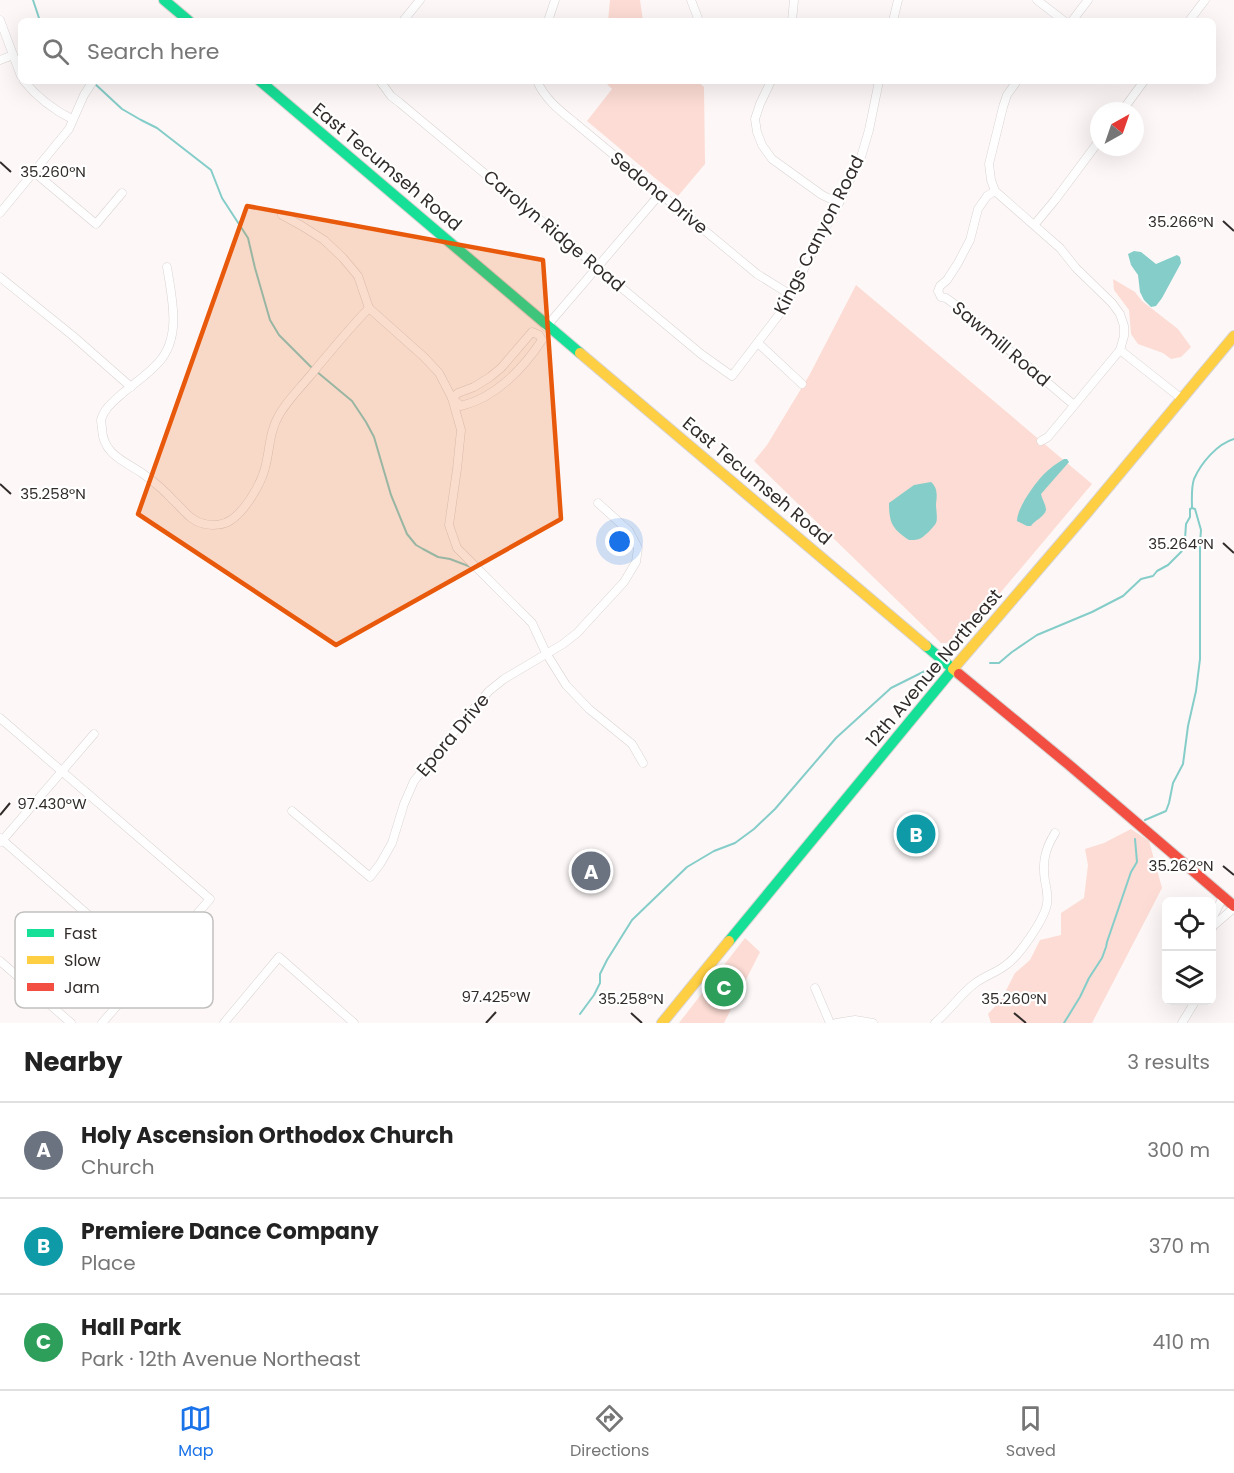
<!DOCTYPE html>
<meta charset="utf-8">
<style>
body{margin:0;font-family:Poppins,sans-serif;background:#f6f6f6;color:#222}
.controls{position:absolute;right:18px;bottom:18px;display:grid;overflow:hidden;border-radius:9px;box-shadow:0 6px 24px #0002}
.controls button{width:54px;height:54px;display:grid;place-items:center;padding:0;border:0;border-bottom:2px solid #e0e0e0;background:#fff;color:#222;font:30px sans-serif}
.compass{position:absolute;left:1090px;top:102px;width:54px;height:54px;border-radius:50%;background:#fff;box-shadow:0 6px 24px #0002;rotate:40deg}
.you{position:absolute;left:620px;top:542px;width:21px;height:21px;margin:-15px;border:4px solid #fff;border-radius:50%;background:#1a73e8;box-shadow:0 0 0 9px #1a73e833}
.badge{display:grid;place-items:center;width:39px;height:39px;border-radius:50%;background:#1a73e8;color:#fff;font-size:20px;font-weight:700}
.pin{position:absolute;translate:-50% -50%;border:3px solid #fff;box-shadow:0 2px 6px #0006}
.list{margin:0;padding:0;list-style:none}
h2{display:flex;justify-content:space-between;align-items:center;height:78px;margin:0;padding:0 24px;font-size:26px}
h2 small{font-size:20px;font-weight:400;color:#767676}
.list li{display:grid;grid-template-columns:39px 1fr auto;gap:18px;align-items:center;box-sizing:border-box;height:96px;padding:0 24px;border-top:2px solid #e0e0e0}
.list b{display:block;font-size:22px;white-space:nowrap}
.list p{margin:0;font-size:20px;white-space:nowrap;color:#767676}
.list em{font-size:20px;font-style:normal;color:#767676}
.icon{flex:none;width:33px;height:33px;fill:none;stroke:currentColor;stroke-width:2;stroke-linecap:round;stroke-linejoin:round}
.map{position:relative;flex:none;width:1234px;height:1023px;overflow:hidden}
.search{position:absolute;background:#fff;box-shadow:0 6px 24px #0002;left:18px;right:18px;top:18px;height:66px;display:flex;align-items:center;gap:15px;box-sizing:border-box;padding:0 21px;border-radius:9px;color:#767676;font-size:22px}
.sheet{height:366px;background:#fff}
nav{display:flex;justify-content:space-around;align-items:center;box-sizing:border-box;height:84px;border-top:2px solid #e0e0e0;background:#fff;font-size:16px;color:#767676}
nav a{display:grid;justify-items:center;gap:3px}
nav .on{color:#1a73e8}
.map>svg:first-child{display:block}
.green{fill:#fcdcd4}
.water{fill:#85cdc9}
.lines{fill:none;stroke-linecap:round;stroke-linejoin:round}
.stream{stroke:#85cdc9;stroke-width:2}
.street-casing{stroke:#d8d3d2;stroke-width:9}
.fast-casing{stroke:#d8d3d2;stroke-width:12}
.slow-casing{stroke:#d8d3d2;stroke-width:12}
.jam-casing{stroke:#d8d3d2;stroke-width:12}
.street{stroke:#fffefe;stroke-width:8}
.fast{stroke:#16e098;stroke-width:10}
.slow{stroke:#ffcf43;stroke-width:10}
.jam{stroke:#f24e42;stroke-width:10}
.marked{fill:#e8590c;fill-opacity:0.2;stroke:#e8590c;stroke-width:4.5;stroke-linejoin:round}
.ticks{fill:none;stroke:#312c2a;stroke-width:2}
.labels{text-anchor:middle;stroke-width:4.5;stroke-linejoin:round;paint-order:stroke}
.street-label{font-size:18px;fill:#312c2a;stroke:#fff}
.key{fill:#fff;stroke:#c1c0bf;stroke-width:1.5}
.key-label{font-size:16px;fill:#312c2a}
.ticks-label{font-size:15px;text-anchor:middle;fill:#312c2a;stroke:#fff;stroke-width:4.5;stroke-linejoin:round;paint-order:stroke}
</style>
<div class="map">
<svg width="1234" height="1023" viewBox="0 0 1234 1023">
<rect width="100%" height="100%" fill="#fdf8f7"/>
<g class="green">
<polygon points="610,0 640,0 643,21 608,21"/>
<polygon points="604,81 697,81 704,87 705,164 678,196 655,178 587,121 612,89"/>
<polygon points="1113,279 1135,292 1142,301 1178,329 1191,347 1181,357 1171,359 1163,353 1138,344 1131,334 1129,310 1114,290"/>
<polygon points="856,285 1092,484 958,643 941,643 754,461 767,445 810,374"/>
<polygon points="1131,829 1149,841 1162,888 1092,1023 991,1023 988,1014 1001,1000 1015,973 1030,960 1040,940 1061,935 1061,913 1084,898 1088,865 1085,849 1104,843"/>
<polygon points="745,938 760,952 724,1023 679,1023"/>
</g>
<g class="water">
<polygon points="1134,251 1141,252 1156,264 1177,255 1180,257 1181,263 1162,298 1156,306 1151,307 1144,300 1140,292 1138,275 1131,265 1128,254"/>
<path d="M 1064,459 L 1067,459 L 1069,462 L 1041,494 C 1042,499 1046,505 1046,510 C 1045,516 1034,521 1031,526 L 1027,526 L 1017,521 C 1017,508 1035,483 1044,474 C 1050,468 1057,463 1064,459 Z"/>
<path d="M 931,482 C 938,488 937,496 936,504 C 936,511 938,518 936,523 C 934,527 923,538 919,539 C 918,540 910,540 909,540 C 893,529 889,524 889,503 L 914,485 Z"/>
</g>
<g class="lines">
<g class="stream">
<polyline points="33,0 40,21"/>
<polyline points="94,83 122,109 141,120 157,128 211,170 222,198 248,238 255,268 270,320 279,335 310,366 352,401 366,422 374,437 391,495 407,534 416,545 423,549 438,557 450,559 471,567"/>
<path d="M 990,663 L 999,663 L 1012,652 L 1037,635 L 1092,612 L 1123,596 L 1141,579 L 1153,576 L 1157,571 L 1168,565 L 1182,551 L 1185,539 L 1186,524 L 1190,517 L 1190,509 L 1192,508 C 1192,498 1191,488 1194,479 C 1201,463 1217,444 1234,439"/>
<polyline points="1145,820 1166,811 1169,803 1173,783 1183,764 1188,726 1196,691 1200,659 1200,543 1201,530 1195,509 1192,508"/>
<polyline points="580,1014 594,995 600,983 600,974 607,960 632,920 687,867 714,851 735,843 754,829 775,809 836,738 891,688 925,671"/>
<polyline points="1064,1023 1080,997 1089,978 1102,958 1106,947 1107,942 1131,872 1137,862 1135,839"/>
</g>
<defs>
<g id="street">
<polyline points="691,0 699,21"/>
<polyline points="1037,0 1064,21"/>
<polyline points="0,20 21,76"/>
<polyline points="403,21 420,0"/>
<polyline points="548,21 555,0"/>
<polyline points="792,21 794,0"/>
<polyline points="893,21 898,0"/>
<polyline points="1072,21 1088,0"/>
<polyline points="1189,21 1205,0"/>
<polyline points="0,60 13,55"/>
<path d="M 24,81 C 37,97 54,110 72,119"/>
<polyline points="380,81 391,96 400,103 701,354 732,376 781,312 839,203 861,157 869,130 879,81"/>
<path d="M 537,81 C 545,99 559,110 574,122 L 757,274 L 791,295"/>
<polyline points="771,81 760,104 755,119 757,132 762,145 772,159 822,195 839,203"/>
<polyline points="1017,81 1007,95 1003,107 989,164 991,180 995,191 1060,248 1076,268 1112,303 1120,314 1124,326 1124,336 1120,350 1048,437 1041,441"/>
<polyline points="1122,111 1144,81"/>
<polyline points="34,172 96,224 122,193"/>
<polyline points="995,191 987,196 978,209 970,240 958,263 947,280 940,286 938,291 941,297 946,298 957,306 1074,405"/>
<polyline points="0,213 69,129 84,95 93,81"/>
<polyline points="282,215 302,226 324,240 343,258 358,276 369,308 424,357 439,373 452,398 461,430 457,469 449,525 457,548 532,623 546,653 566,685 589,709 632,744 643,763"/>
<polyline points="1035,224 1055,200 1099,141"/>
<path d="M 167,267 C 172,298 182,338 158,363 C 148,374 135,383 124,392 C 115,400 104,408 101,420 C 101,423 102,426 102,429 C 103,454 124,461 142,473 C 153,481 164,490 173,500 C 183,509 191,522 205,524 C 213,526 224,525 231,520 C 245,511 261,484 265,468 C 270,450 269,432 279,415 C 287,401 299,389 310,376 C 329,353 348,330 369,308"/>
<polyline points="0,277 73,336 131,387"/>
<polyline points="546,327 660,194"/>
<path d="M 532,332 L 539,335 L 542,340 C 523,369 495,398 461,406 L 452,398 L 458,393 L 474,387 L 490,377 L 501,368 Z"/>
<polyline points="758,343 802,384"/>
<polyline points="1120,350 1182,399"/>
<polyline points="0,718 210,899 102,1023"/>
<polyline points="292,811 370,877 380,864 392,843 404,804 414,781 469,714 489,691 504,679 563,644 577,633 624,582 636,562 638,548 629,531 598,503"/>
<polyline points="0,838 149,968"/>
<polyline points="1,842 94,734"/>
<polyline points="1213,926 1234,908"/>
<polyline points="1212,929 1213,917 1223,897"/>
<polyline points="0,961 71,1023"/>
<polyline points="815,988 830,1023"/>
<polyline points="224,1023 279,957 354,1023"/>
<polyline points="836,1023 855,1020 873,1023"/>
<path d="M 935,1023 C 949,1011 960,995 974,984 C 984,976 996,973 1006,965 C 1019,956 1044,920 1047,904 C 1048,896 1047,889 1045,881 C 1042,862 1045,849 1055,833"/>
<polyline points="1182,1023 1196,1000"/>
</g>
<g id="fast">
<polyline points="164,0 189,21"/>
<polyline points="260,81 580,353"/>
<polyline points="729,941 953,669 926,646"/>
</g>
<g id="slow">
<polyline points="580,353 926,646"/>
<polyline points="959,674 953,669 1086,514 1234,336"/>
<polyline points="662,1023 729,941"/>
</g>
<polyline id="jam" points="959,674 1068,764 1234,906"/>
</defs>
<use href="#street" class="street-casing"/>
<use href="#fast" class="fast-casing"/>
<use href="#slow" class="slow-casing"/>
<use href="#jam" class="jam-casing"/>
<use href="#street" class="street"/>
<use href="#fast" class="fast"/>
<use href="#slow" class="slow"/>
<use href="#jam" class="jam"/>
</g>
<path class="marked" d="M 247,206 L 543,260 L 561,519 L 336,645 L 138,514 Z"/>
<path class="ticks" d="M 0,162 L 11,172M 1223,221 L 1234,231M 0,484 L 11,494M 1223,543 L 1234,553M 0,815 L 10,803M 1223,866 L 1234,875M 631,1013 L 642,1023M 1014,1013 L 1026,1023M 486,1023 L 496,1012"/>
<g class="labels">
<g class="street-label">
<text transform="translate(387 167) rotate(40)" y="6">East Tecumseh Road</text>
<text transform="translate(659 193) rotate(39)" y="6">Sedona Drive</text>
<text transform="translate(554 231) rotate(40)" y="6">Carolyn Ridge Road</text>
<text transform="translate(819 235) rotate(-63)" y="6">Kings Canyon Road</text>
<text transform="translate(1001 344) rotate(40)" y="6">Sawmill Road</text>
<text transform="translate(757 481) rotate(40)" y="6">East Tecumseh Road</text>
<text transform="translate(934 668) rotate(-50)" y="6">12th Avenue Northeast</text>
<text transform="translate(453 735) rotate(-50)" y="6">Epora Drive</text>
</g>
</g>
<rect x="15" y="912" width="198" height="96" rx="9" class="key"/>
<rect x="27" y="929" width="27" height="8" fill="#16e098"/>
<rect x="27" y="956" width="27" height="8" fill="#ffcf43"/>
<rect x="27" y="983" width="27" height="8" fill="#f24e42"/>
<g class="key-label">
<text x="64" y="939">Fast</text>
<text x="64" y="966">Slow</text>
<text x="64" y="993">Jam</text>
</g>
<g class="ticks-label">
<text x="53" y="177">35.260°N</text>
<text x="1181" y="227">35.266°N</text>
<text x="53" y="499">35.258°N</text>
<text x="1181" y="549">35.264°N</text>
<text x="52" y="809">97.430°W</text>
<text x="1181" y="871">35.262°N</text>
<text x="496" y="1002">97.425°W</text>
<text x="631" y="1004">35.258°N</text>
<text x="1014" y="1004">35.260°N</text>
</g>
</svg>
<div class="controls">
<button><svg class="icon" aria-label="locate" viewBox="0 0 24 24"><circle cx="12" cy="12" r="6"/><path d="M12 2v4M12 18v4M2 12h4M18 12h4"/></svg></button>
<button><svg class="icon" aria-label="layers" viewBox="0 0 24 24"><path d="M12 4l9 5-9 5-9-5zM3 14l9 5 9-5"/></svg></button>
</div>
<svg class="compass" viewBox="-18 -18 36 36"><path d="M0-13l5 13h-10z" fill="#e53935"/><path d="M0 13l5-13h-10z" fill="#767676"/></svg>
<div class="you"></div>
<div class="pin badge" style="left:591px;top:871px;background:#6b7280">A</div>
<div class="pin badge" style="left:916px;top:834px;background:#0f9aa8">B</div>
<div class="pin badge" style="left:724px;top:987px;background:#2e9e5b">C</div>
<div class="search"><svg class="icon" aria-label="search" viewBox="0 0 24 24"><circle cx="10" cy="10" r="6"/><path d="M15 15l6 6"/></svg>Search here</div>
</div>
<section class="sheet">
<h2>Nearby<small>3 results</small></h2>
<ul class="list">
<li><span class="badge" style="background:#6b7280">A</span><div><b>Holy Ascension Orthodox Church</b><p>Church</p></div><em>300 m</em></li>
<li><span class="badge" style="background:#0f9aa8">B</span><div><b>Premiere Dance Company</b><p>Place</p></div><em>370 m</em></li>
<li><span class="badge" style="background:#2e9e5b">C</span><div><b>Hall Park</b><p>Park · 12th Avenue Northeast</p></div><em>410 m</em></li>
</ul>
</section>
<nav>
<a class="on"><svg class="icon" aria-label="map" viewBox="0 0 24 24"><path d="M3 6l6-2 6 2 6-2v14l-6 2-6-2-6 2zM9 4v14M15 6v14"/></svg>Map</a>
<a><svg class="icon" aria-label="directions" viewBox="0 0 24 24"><path d="M12 3l9 9-9 9-9-9zM9 14v-3h6M13 9l2 2-2 2"/></svg>Directions</a>
<a><svg class="icon" aria-label="saved" viewBox="0 0 24 24"><path d="M7 4h10v16l-5-4-5 4z"/></svg>Saved</a>
</nav>
